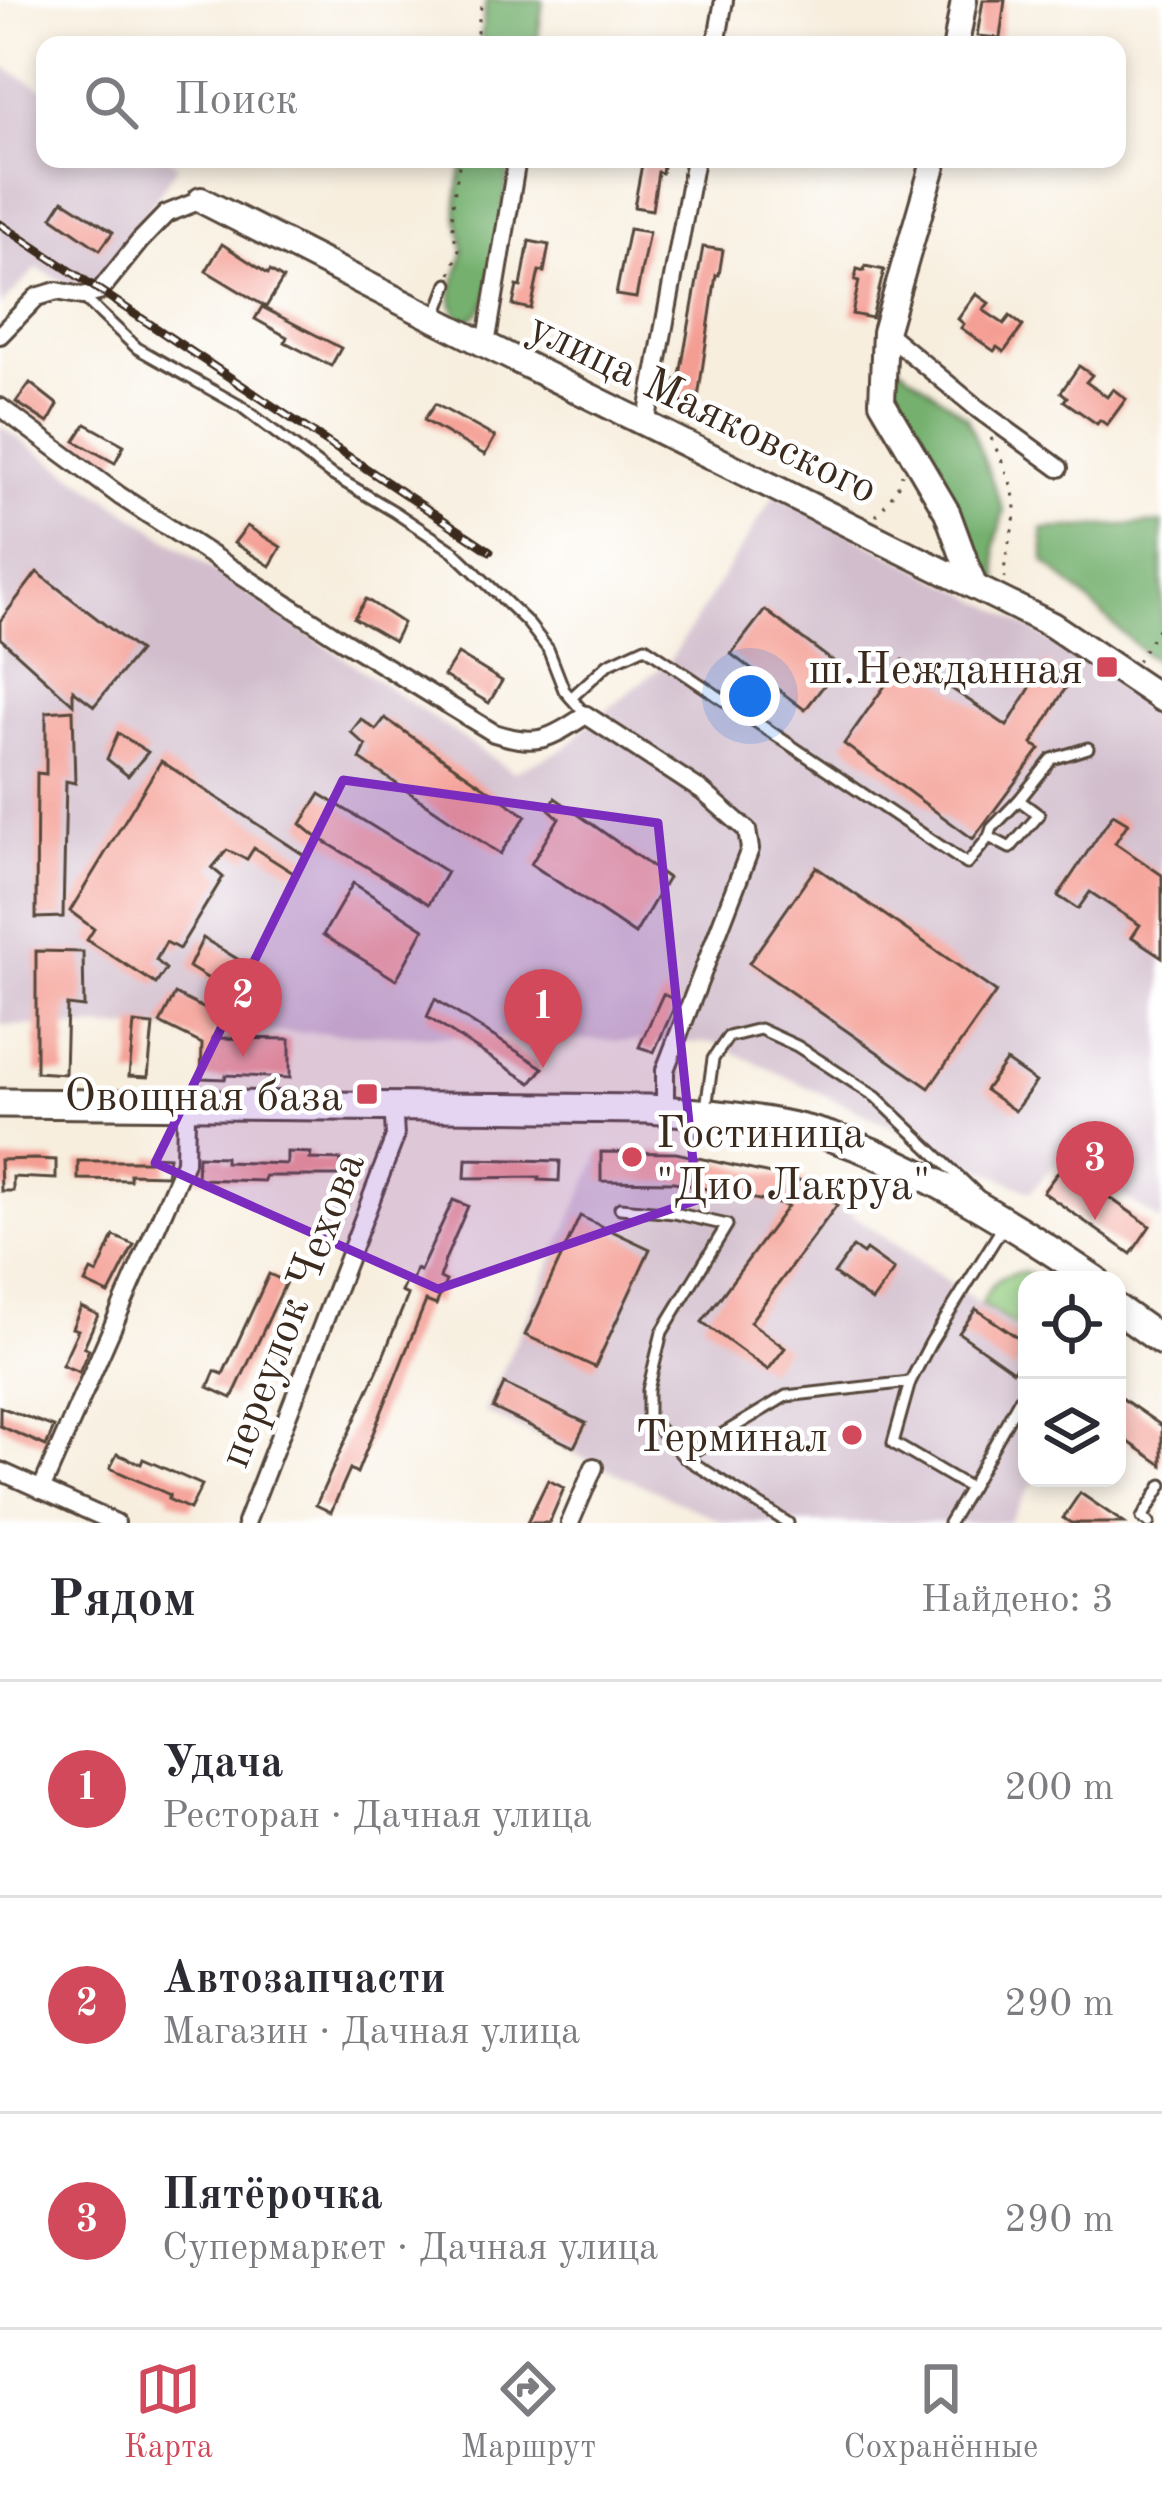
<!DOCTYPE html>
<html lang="ru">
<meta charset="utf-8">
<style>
body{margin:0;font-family:"Old Standard TT",serif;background:#f2f2f3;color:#2b2b33}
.controls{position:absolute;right:36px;bottom:36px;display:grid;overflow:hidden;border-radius:24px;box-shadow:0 6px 18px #0003}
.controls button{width:108px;height:108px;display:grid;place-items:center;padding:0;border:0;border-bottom:3px solid #e1e1e2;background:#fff;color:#2b2b33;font:60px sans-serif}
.you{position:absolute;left:750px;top:696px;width:42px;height:42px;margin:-30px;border:9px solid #fff;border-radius:50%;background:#1a73e8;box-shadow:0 0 0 18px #1a73e833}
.badge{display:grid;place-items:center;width:78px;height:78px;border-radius:50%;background:#d1495b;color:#fff;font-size:39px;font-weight:700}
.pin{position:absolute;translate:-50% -99px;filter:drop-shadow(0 3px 6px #0008)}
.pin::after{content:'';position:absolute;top:63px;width:42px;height:36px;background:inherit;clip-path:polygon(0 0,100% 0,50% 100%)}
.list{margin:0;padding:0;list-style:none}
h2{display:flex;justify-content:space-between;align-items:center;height:156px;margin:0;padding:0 48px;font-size:51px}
h2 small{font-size:39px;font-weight:400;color:#7c7c81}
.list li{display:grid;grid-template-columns:78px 1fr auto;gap:36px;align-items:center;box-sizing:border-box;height:216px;padding:0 48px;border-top:3px solid #e1e1e2}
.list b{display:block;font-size:45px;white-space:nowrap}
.list p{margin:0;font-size:39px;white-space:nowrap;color:#7c7c81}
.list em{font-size:39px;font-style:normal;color:#7c7c81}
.icon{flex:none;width:66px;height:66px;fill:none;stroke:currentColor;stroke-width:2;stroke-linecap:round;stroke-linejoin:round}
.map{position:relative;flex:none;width:1162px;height:1523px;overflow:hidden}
.search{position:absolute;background:#fff;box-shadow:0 6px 18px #0003;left:36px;right:36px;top:36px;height:132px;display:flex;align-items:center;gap:30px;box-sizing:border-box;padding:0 42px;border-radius:24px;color:#7c7c81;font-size:45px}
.sheet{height:804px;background:#fff}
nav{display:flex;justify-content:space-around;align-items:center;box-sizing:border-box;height:168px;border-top:3px solid #e1e1e2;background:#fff;font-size:33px;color:#7c7c81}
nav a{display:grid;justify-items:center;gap:6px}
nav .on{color:#d1495b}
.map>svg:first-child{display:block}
.industrial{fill:#d1bdcc}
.green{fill:#92cc7f;stroke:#667b4e;stroke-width:3}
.forest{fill:#75b06e;stroke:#586d46;stroke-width:3}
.building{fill:#f49d93}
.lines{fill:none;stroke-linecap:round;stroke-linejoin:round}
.lane-casing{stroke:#57473b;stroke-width:15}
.street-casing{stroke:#57473b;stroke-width:22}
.secondary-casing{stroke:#57473b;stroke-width:30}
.primary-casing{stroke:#57473b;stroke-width:33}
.path{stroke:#57473b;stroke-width:3;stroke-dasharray:3 9;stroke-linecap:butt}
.lane{stroke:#fff;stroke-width:9}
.street{stroke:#fff;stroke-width:16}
.secondary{stroke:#fff;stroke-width:24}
.primary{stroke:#fff;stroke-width:27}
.rail-casing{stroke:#3b2a1e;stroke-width:9}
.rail{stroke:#fff;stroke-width:4.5;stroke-dasharray:14;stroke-linecap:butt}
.marked{fill:#7b2cbf;fill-opacity:0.2;stroke:#7b2cbf;stroke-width:9;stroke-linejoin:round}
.poi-dot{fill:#d1495b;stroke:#fff;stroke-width:4.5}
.labels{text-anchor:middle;stroke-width:9;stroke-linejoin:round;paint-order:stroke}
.street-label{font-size:45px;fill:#3b2a1e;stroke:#fff}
.poi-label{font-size:45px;fill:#3b2a1e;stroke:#fff;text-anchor:end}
</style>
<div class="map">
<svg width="1162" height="1523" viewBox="0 0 1162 1523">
<rect width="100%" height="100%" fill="#fff"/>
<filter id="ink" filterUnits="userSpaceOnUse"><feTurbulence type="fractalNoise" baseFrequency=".00833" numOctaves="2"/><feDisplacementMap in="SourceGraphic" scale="24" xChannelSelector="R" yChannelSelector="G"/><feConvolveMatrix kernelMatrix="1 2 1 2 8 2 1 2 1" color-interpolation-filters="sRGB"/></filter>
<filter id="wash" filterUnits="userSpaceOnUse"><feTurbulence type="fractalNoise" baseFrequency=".004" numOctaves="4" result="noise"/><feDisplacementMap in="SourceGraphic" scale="48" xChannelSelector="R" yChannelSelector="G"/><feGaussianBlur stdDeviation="2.7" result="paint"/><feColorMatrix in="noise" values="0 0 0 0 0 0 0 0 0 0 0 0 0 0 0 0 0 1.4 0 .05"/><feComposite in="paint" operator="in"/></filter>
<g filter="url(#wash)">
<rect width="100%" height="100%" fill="#f7eede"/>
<g class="industrial">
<polygon points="0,65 45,90 45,159 167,159 178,165 102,280 71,285 37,268 0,307"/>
<polygon points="0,426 513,772 564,749 586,726 671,659 775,494 1006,614 1138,695 1162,657 1162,1222 1062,1155 1031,1192 714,1043 0,1025"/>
<polygon points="601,1152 676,1153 806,1182 1027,1337 1027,1478 1036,1478 1008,1523 725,1523 484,1412"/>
</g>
<path class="green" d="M 1024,1272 L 1042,1280 L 1027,1280 L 1027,1333 L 982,1304 C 990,1283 1001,1273 1024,1272 Z"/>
<g class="forest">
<polygon points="486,0 543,0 537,45 480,45"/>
<path d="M 464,159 L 511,159 L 487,298 C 480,320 457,331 452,301 C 450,284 460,270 463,254 C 465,241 459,229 457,216 C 455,198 461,177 464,159 Z"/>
<polygon points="898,365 967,417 1004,511 995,545 999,586 979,574 953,504 893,395"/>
<polygon points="1162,523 1162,664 1145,654 1045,561 1042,529"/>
</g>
<g id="blocks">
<g class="building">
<polygon points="983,0 1005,0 1000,38 977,36"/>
<polygon points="643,159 664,159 662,173 658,172 652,210 634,207"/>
<polygon points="63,200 113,232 100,250 52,217"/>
<polygon points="629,229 649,232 636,298 616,295"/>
<polygon points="529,241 549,245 544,272 539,271 531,309 513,305 517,286 521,287"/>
<polygon points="222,244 268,274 270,271 283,279 266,307 206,271"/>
<polygon points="703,247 723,250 719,275 716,275 697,405 673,401 676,380 679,381"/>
<polygon points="865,266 884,270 872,318 852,314 859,281 855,280 857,269 864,271"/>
<polygon points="976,294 989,303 983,310 1004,324 1010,316 1023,326 1004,352 997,347 994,351 961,328 964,324 958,319"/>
<polygon points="262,307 341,348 331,366 285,342 287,337 255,319"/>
<polygon points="1079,366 1092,375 1086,382 1107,397 1113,389 1126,399 1107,425 1100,420 1097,424 1064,401 1067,397 1061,392"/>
<polygon points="30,383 58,405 48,423 16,402"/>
<polygon points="435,404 495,437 485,455 424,420"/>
<polygon points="86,424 124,445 115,463 75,441"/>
<polygon points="247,526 281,547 270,566 234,543"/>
<polygon points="37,572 139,651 94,706 73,690 73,704 0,638 0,621"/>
<polygon points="366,599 403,623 394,641 354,618"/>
<polygon points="765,610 839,666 805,710 731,654"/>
<polygon points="458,654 502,681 489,703 444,676"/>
<polygon points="903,660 931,679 933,676 1007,726 1045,663 1071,679 1032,744 1040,749 973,839 844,744"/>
<polygon points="73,710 75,783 66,781 63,917 36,918 37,773 46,774 46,712"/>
<polygon points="385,718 526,816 500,854 360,759 366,746 351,732 361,719 376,730"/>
<polygon points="118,733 148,752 128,776 107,759"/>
<polygon points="161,761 307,857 295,874 254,848 247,859 227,850 212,868 223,877 179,949 166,942 156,960 166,969 156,984 87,940 94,929 70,911"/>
<polygon points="320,794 447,872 429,904 314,835 301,824"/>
<polygon points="555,798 668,878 635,934 531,864 559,818 549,809"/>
<polygon points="1113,814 1128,823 1115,843 1162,875 1162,957 1132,937 1140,925 1090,892 1078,909 1058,896"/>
<polygon points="816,867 996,992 929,1088 749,963"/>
<polygon points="353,883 424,929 396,980 323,935"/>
<polygon points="203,938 262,974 245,1001 189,967"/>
<polygon points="36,951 83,952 84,1007 67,1005 65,1074 36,1072"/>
<polygon points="175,994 223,1018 213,1038 290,1039 290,1078 226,1075 225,1079 201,1078 202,1044 160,1023"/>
<polygon points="663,994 677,1001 654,1052 639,1047"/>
<polygon points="435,999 543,1068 531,1083 427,1017"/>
<polygon points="134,1023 153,1025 148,1077 129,1076"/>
<polygon points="1006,1061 1036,1082 1015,1111 985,1090"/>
<polygon points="287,1152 311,1153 310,1159 341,1160 341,1176 265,1176 264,1181 197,1179 198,1156 225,1157 225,1162 287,1164"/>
<polygon points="601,1152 676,1153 806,1182 837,1205 750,1322 785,1348 768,1370 702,1322 788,1206 674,1182 601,1181"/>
<polygon points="150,1156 169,1157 166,1175 130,1174 130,1180 78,1179 78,1161 149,1161"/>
<polygon points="35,1159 56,1160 56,1179 13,1177 13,1191 1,1191 0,1160"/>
<polygon points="466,1159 560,1161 559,1181 539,1180 539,1177 465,1178"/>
<polygon points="1063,1165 1150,1226 1131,1254 1043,1192"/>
<polygon points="453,1200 468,1206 445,1260 440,1278 446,1281 436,1305 426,1301 357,1473 350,1469 331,1512 316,1505 378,1369 408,1295 401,1292 406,1281 411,1283 416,1269 420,1271"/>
<polygon points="580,1216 650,1249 595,1367 525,1335"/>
<polygon points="114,1236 134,1245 109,1294 85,1283 91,1271 97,1274"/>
<polygon points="853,1247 863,1254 866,1250 894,1270 872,1301 834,1274"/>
<polygon points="269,1274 286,1282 232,1398 208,1387 215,1371 223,1374"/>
<polygon points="81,1307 98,1315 84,1347 89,1349 79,1372 62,1365 78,1330 72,1328"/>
<polygon points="976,1309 1027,1344 1027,1350 1013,1371 959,1333"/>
<polygon points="504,1384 586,1423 574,1447 493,1408"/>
<polygon points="1117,1395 1162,1426 1162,1465 1117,1434"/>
<polygon points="0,1407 54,1427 46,1446 0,1426"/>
<polygon points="117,1454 141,1464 143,1459 202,1485 190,1509 168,1499 170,1495 110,1468"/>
<polygon points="548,1480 564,1488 549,1523 527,1523"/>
<polygon points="1080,1493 1124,1523 1071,1523 1063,1518"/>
</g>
</g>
</g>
<g filter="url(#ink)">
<use href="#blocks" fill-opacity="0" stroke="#57473b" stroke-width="3"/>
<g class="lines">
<defs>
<g id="lane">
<polyline points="82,296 137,348 242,407 329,473 395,512 453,551 527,622 548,649 564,690 586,715"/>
<polyline points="435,318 448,284"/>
<polyline points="571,698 608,664 645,647 967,864 989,837 1010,848 1039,815 1019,800 1052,759 1088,748"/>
<polyline points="989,837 992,828 1019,800"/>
<polyline points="706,1108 713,1059 728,1037 760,1029 797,1046 876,1097 978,1195"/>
<polyline points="620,1208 674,1213 727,1225 662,1332 648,1390 648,1417 684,1457 788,1523"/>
<polyline points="684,1457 786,1396 910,1382"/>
<polyline points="970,1488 1027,1386"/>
<polyline points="949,1523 970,1488 893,1443 910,1382 931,1342 999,1233"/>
<polyline points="1149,1523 1142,1518 1162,1485"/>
</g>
<g id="street">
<polyline points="716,45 724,0"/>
<polyline points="885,332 978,409 1059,468"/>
<polyline points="0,335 37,297 57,291 82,296 99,292 140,241 166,214 201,200"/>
<polyline points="486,345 517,159"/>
<path d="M 0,407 L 120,496 L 339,638 L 494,733 C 538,747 549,739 586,715 L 702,791 L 747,830 L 750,849 L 665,1070 L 665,1110"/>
<polyline points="646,424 695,159"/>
<polyline points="0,1471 116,1523"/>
<polyline points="41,1490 185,1162 186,1116"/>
<polyline points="246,1523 395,1137 394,1119"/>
<polyline points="570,1523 594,1467"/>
</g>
<g id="secondary">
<polyline points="956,45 964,0"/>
<polyline points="935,159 885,332 882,402 947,512 974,586"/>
<polyline points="201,200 486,345 1052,625 1162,699"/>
</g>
<g id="primary">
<path d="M 0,1103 L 648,1109 C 703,1113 757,1117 811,1131 C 905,1156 1015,1226 1095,1280"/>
<polyline points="1117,1309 1162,1341"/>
</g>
</defs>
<use href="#lane" class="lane-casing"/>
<use href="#street" class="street-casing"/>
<use href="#secondary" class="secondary-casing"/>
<use href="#primary" class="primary-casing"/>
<g class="path">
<polyline points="475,45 482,0"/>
<path d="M 451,274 L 459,250 C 446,222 456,189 460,159"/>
<path d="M 991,438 C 1003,464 1019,492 1014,521 C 1010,542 1003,557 1005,578"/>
<path d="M 876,516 C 886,504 899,489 902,474"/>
<polyline points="1137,661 1162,623"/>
</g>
<use href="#lane" class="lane"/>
<use href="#street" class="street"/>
<use href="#secondary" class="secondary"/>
<use href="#primary" class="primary"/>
<defs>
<polyline id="rail" points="0,224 490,551"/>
</defs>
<use href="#rail" class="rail-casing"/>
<use href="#rail" class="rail"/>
</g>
</g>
<path class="marked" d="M 343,780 L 658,823 L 697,1200 L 438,1289 L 155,1163 Z"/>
<g class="poi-dot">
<rect x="1095" y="655" width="24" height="24" rx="6"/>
<rect x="355" y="1082" width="24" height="24" rx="6"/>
<circle cx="632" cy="1157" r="12"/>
<circle cx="852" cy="1435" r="12"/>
</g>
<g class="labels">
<g class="street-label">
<text transform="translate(704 406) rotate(26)" y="16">улица Маяковского</text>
<text transform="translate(290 1309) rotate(-69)" y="16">переулок Чехова</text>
</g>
<g class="poi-label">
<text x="1083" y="683">ш.Нежданная</text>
<text x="343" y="1110">Овощная база</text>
<text x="656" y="1147" text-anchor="start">Гостиница<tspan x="656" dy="52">"Дио Лакруа"</tspan></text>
<text x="828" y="1451">Терминал</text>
</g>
</g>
</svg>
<div class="controls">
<button><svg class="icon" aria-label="locate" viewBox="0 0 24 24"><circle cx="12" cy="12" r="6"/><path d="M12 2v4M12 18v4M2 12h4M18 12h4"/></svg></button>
<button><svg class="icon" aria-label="layers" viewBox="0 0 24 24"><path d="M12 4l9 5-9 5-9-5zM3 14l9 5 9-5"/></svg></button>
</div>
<div class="you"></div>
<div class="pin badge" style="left:543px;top:1068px">1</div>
<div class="pin badge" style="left:243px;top:1057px">2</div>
<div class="pin badge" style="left:1095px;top:1220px">3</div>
<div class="search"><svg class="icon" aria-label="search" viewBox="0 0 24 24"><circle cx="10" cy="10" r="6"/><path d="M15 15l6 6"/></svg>Поиск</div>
</div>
<section class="sheet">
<h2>Рядом<small>Найдено: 3</small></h2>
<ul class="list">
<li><span class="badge">1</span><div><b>Удача</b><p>Ресторан · Дачная улица</p></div><em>200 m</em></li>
<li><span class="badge">2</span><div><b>Автозапчасти</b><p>Магазин · Дачная улица</p></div><em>290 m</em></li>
<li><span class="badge">3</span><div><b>Пятёрочка</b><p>Супермаркет · Дачная улица</p></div><em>290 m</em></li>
</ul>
</section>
<nav>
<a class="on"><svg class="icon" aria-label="map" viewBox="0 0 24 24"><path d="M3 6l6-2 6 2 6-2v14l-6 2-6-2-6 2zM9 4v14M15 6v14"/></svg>Карта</a>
<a><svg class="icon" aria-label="directions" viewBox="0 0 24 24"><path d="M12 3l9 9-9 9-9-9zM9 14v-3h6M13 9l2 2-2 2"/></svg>Маршрут</a>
<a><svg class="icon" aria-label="saved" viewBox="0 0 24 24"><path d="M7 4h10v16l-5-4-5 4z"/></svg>Сохранённые</a>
</nav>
